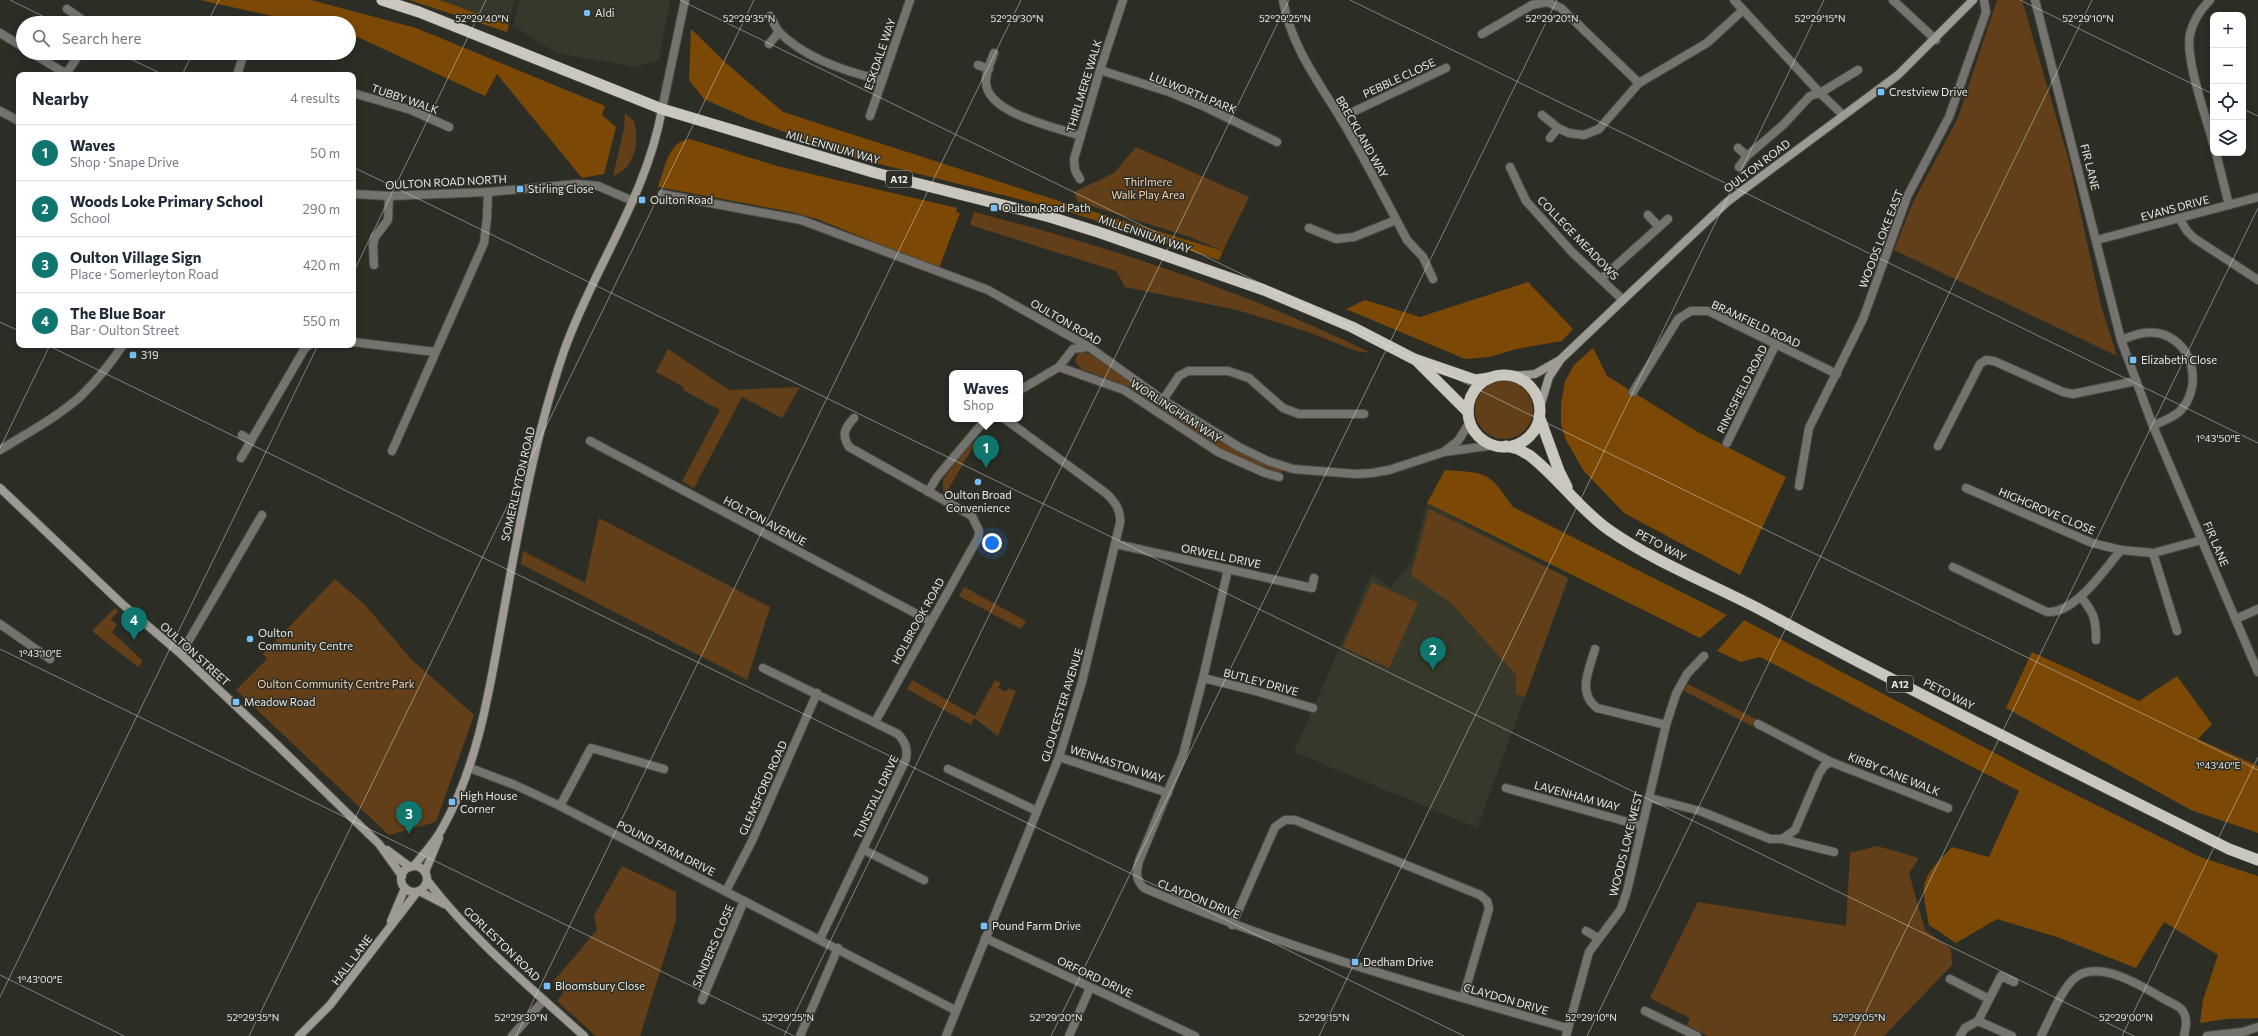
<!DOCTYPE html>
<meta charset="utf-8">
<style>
body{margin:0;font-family:Commissioner,sans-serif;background:#f6f6f7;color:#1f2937}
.controls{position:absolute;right:12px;top:12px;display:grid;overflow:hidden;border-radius:8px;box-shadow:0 2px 10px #0003}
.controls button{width:36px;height:36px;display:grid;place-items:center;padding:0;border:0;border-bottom:1px solid #e0e1e3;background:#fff;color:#1f2937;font:20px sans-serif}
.you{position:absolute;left:992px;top:543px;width:14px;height:14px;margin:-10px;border:3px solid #fff;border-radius:50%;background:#1a73e8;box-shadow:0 0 0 6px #1a73e833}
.badge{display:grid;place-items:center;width:26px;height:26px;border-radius:50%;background:#0f766e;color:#fff;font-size:13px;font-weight:700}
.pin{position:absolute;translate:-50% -33px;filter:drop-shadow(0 1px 2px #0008)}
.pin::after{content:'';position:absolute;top:21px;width:14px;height:12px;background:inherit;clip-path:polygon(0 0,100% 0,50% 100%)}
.popup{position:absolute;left:949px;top:370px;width:74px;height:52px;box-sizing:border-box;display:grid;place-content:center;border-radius:8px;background:#fff;filter:drop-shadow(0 1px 3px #0005);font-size:13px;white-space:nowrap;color:#747a83}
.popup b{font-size:15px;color:#1f2937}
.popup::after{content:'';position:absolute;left:50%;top:100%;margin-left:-8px;border:8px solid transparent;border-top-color:#fff}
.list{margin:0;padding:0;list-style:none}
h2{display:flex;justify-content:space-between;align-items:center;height:52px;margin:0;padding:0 16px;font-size:17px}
h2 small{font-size:13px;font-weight:400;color:#747a83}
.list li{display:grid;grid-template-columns:26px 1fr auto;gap:12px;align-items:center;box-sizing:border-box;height:56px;padding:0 16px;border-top:1px solid #e0e1e3}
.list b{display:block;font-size:15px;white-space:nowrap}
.list p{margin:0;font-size:13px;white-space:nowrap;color:#747a83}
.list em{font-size:13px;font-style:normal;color:#747a83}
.icon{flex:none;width:22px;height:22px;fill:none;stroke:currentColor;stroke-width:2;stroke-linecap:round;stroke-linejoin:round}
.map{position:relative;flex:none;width:2258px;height:1036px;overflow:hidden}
.search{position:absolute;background:#fff;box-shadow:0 2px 10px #0003;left:16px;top:16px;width:340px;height:44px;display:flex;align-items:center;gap:10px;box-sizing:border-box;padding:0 14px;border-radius:22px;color:#747a83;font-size:15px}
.panel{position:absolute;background:#fff;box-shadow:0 2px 10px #0003;left:16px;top:72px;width:340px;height:276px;border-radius:8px}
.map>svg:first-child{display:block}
.built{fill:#36382a}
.green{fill:#633f19}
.forest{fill:#7c4806}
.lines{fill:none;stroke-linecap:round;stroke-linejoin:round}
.minor-casing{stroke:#4a4c44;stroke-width:10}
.tertiary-casing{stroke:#4a4c44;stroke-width:10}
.secondary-casing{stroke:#4a4c44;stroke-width:10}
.trunk-casing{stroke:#4a4c44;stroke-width:12}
.minor{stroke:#75736f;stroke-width:8}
.tertiary{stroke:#75736f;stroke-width:8}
.secondary{stroke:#9d9b94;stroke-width:8}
.trunk{stroke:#cac7be;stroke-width:11}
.ticks{fill:none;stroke:#e7e8e3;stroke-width:1;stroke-opacity:0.45}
.poi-dot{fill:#77c0f7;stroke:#2c2e26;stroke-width:1.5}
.labels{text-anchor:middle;stroke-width:3;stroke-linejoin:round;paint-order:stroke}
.shield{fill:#2c2e26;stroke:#afb0aa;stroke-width:1}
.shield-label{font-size:10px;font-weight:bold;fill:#e7e8e3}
.poi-label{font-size:11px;fill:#e7e8e3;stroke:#2c2e26;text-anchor:start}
.street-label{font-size:11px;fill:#e7e8e3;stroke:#2c2e26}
.park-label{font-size:11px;fill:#f7d1af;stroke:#2c2e26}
.ticks-label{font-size:10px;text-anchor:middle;fill:#e7e8e3;stroke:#2c2e26;stroke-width:3;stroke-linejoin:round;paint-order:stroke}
</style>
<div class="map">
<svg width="2258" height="1036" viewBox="0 0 2258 1036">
<rect width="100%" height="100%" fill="#2c2e26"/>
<g class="built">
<polygon points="440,0 514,0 509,25"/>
<polygon points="520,0 670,0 659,60 636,67 556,53 513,26"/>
<polygon points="1427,503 1569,578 1477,828 1294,752 1372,573 1390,588 1411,562"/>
</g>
<g class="green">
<polygon points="1997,0 2022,0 2069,161 2101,306 2117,356 1894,250 1913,202 1958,118"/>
<path d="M 625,113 L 634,121 C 640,141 635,169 613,176 L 624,128 Z"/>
<polygon points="1136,147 1249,197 1223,251 1190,237 1078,202 1074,192 1114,173"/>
<path d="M 974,212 C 1110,247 1245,291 1371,353 L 1356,351 L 1308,332 L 1237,310 L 1125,287 L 1116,271 L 970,225 Z"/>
<polygon points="668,349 729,390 800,387 782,418 742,397 694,488 682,481 720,410 683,390 684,387 656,372"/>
<path d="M 1083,352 L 1095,356 C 1154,398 1213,445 1282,470 L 1281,473 L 1247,461 L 1218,447 L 1128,386 L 1081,369 L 1075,360 L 1079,353 Z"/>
<circle cx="1504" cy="410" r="29"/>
<polygon points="972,443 974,445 948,490 943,492 943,479"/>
<polygon points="1429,509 1568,578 1525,697 1516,694 1516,675 1452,604 1411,575"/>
<polygon points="599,518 770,607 747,680 521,564 523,551 585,583"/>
<polygon points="335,579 365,605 411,659 474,715 436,822 389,835 236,690 267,659 263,654"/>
<polygon points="1372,582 1418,603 1389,668 1343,647"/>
<polygon points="964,587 1026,621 1021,629 959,596"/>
<polygon points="115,608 118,611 111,619 117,625 112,632 143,661 138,667 92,631"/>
<polygon points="912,680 975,716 995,680 1001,683 998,688 1006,692 1009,688 1016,691 998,736 974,718 971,725 907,689"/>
<polygon points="1688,684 1756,719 1752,726 1684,691"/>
<polygon points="1877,846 1919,858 1909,873 1925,930 1951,949 1952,965 1884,1036 1708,1036 1687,1025 1690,1018 1650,998 1698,902 1846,926 1850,853"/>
<polygon points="622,866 676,892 676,920 640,1036 596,1036 557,1001 564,992 553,982 597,930 594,916"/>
</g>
<g class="forest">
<polygon points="200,0 311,0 416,28 605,106 602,115 616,127 604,174 582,178 497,74 485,96 349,33 349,23 304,23"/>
<polygon points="409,0 440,0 509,25 507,32"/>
<polygon points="691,29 726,63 783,112 1062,202 1223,251 1219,260 1069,212 856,158 749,119 704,99 689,80"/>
<path d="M 690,139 L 777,166 L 957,208 L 956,212 L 960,213 L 939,268 L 817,219 L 792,212 L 658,187 C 665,168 668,141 690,139 Z"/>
<polygon points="1528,282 1573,329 1562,341 1516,349 1490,357 1465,359 1346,309 1365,300 1420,317"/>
<polygon points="1593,348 1607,376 1696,431 1786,477 1740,575 1624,513 1583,470 1565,438 1561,423 1561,404 1565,381 1574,365"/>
<path d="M 1445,470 C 1488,473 1488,471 1513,507 L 1727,615 L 1700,638 L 1427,503 Z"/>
<path d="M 1744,620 L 2040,777 L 2200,857 L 2258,876 L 2258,1018 L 2225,1019 L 2200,1023 L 2203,1000 L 2218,955 L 2164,922 L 2136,968 L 2060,938 L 1997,919 L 1956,943 L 1929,925 C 1920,881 1921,879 1952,847 L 1989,857 L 2019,791 L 1760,657 L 1741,662 L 1717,651 Z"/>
<polygon points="2032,652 2139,701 2177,676 2212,724 2198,739 2258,766 2258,833 2191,810 2006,708"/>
</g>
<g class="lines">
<defs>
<g id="minor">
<path d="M 1283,0 C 1290,43 1317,80 1340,117 C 1364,157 1385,199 1407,240 L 1423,257 L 1433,279"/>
<polyline points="1734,0 1820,93 1843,115"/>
<polyline points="1893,0 1936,40"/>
<path d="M 2210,0 C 2201,9 2193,22 2190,34 C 2185,60 2206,116 2213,143"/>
<polyline points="67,9 87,23"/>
<path d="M 770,16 C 773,21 776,28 779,32 C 806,59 846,72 882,80"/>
<polyline points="0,33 23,47"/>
<polyline points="1482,34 1532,5 1547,2 1561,8 1639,83"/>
<polyline points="769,44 779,32"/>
<polyline points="32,53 68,75"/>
<path d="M 994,53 C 991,62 985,73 986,83 C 988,114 1056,127 1081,136"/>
<polyline points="978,65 989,69"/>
<polyline points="1100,70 1169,92 1203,106 1277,142"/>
<polyline points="66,74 80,53"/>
<polyline points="237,75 244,53"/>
<polyline points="353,93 411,110 449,127"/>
<polyline points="662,109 685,0"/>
<polyline points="0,111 19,121"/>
<polyline points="1542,115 1558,128 1569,133 1584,135 1599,129 1639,83 1707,43 1743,10"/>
<polyline points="870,116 910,0"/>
<polyline points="1340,118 1446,68"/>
<polyline points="1550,138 1558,128"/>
<polyline points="1738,148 1747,156"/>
<polyline points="2216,153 2229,205"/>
<polyline points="1510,167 1526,201 1572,252 1623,300"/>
<polyline points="1739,167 1747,156 1783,125 1810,96 1820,93 1858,70"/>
<polyline points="1080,179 1075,170 1074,159 1100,70 1123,0"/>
<polyline points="662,194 801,220 988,290 1089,347 1163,400 1239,447 1268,461 1293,469 1356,474 1372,473 1389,470 1444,452 1495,445"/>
<polyline points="1648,215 1659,227"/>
<polyline points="2179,218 2187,231 2194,238 2258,280"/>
<polyline points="1309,228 1336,239 1354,237 1396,220"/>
<polyline points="2097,240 2258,197"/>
<polyline points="374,265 373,245 375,237 388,220 389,196"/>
<polyline points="1601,279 1668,219"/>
<path d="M 2121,340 C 2132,336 2144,331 2157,333 C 2193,339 2204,386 2180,411 C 2173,418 2162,421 2153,426"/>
<polyline points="353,342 435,352"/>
<polyline points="1059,367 1124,390 1218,452 1265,473 1279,477"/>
<polyline points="1020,390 1059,367 1073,349 1088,347"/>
<polyline points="1633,392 1678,319 1691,311 1708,311 1837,374"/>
<polyline points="1163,400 1179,376 1188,371 1228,371 1249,378 1283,408 1299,414 1364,414"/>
<path d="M 854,418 C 845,428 841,434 849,447 L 972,516 L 979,531 L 978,538 L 875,722"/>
<polyline points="242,435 251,441"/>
<polyline points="590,441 930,621"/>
<polyline points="1727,443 1776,344"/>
<polyline points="1938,446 1980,364 1986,360 1994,361 2063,392 2073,394 2136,381"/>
<polyline points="392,451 484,243 487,218 488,192"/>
<polyline points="1445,451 1458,441 1470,422"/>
<polyline points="241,458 305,348 309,345"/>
<polyline points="1799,486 1809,428 1863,319 1907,197 1949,117 1986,12 1984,0"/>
<polyline points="1966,488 2092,543 2121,550 2153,553 2202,540"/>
<polyline points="928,492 937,477 986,419"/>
<polyline points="1116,544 1312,588 1314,578"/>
<polyline points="2153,553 2177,631"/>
<path d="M 1953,567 L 2047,612 C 2075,614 2104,570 2121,550"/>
<path d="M 1228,569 L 1203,678 L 1183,755 L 1139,861 C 1136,872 1135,879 1144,888 C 1280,947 1424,987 1567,1028"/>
<path d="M 2081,597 C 2094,613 2096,619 2096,640"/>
<polyline points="2236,619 2258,609"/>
<polyline points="0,624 50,659"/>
<path d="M 1595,649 C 1589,670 1577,693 1597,708 L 1666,725"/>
<polyline points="181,654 262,515"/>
<path d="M 763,668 L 898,734 C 905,742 908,748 906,759 L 820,939"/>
<polyline points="1203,678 1252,690 1313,708"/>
<polyline points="1758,724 1831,762"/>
<polyline points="1059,757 1168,793"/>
<polyline points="470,768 515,785 560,806 955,1010"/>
<polyline points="948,769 1037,811"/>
<polyline points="1506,788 1642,826"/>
<polyline points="1650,798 1700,811 1770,839 1782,839 1834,852"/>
<polyline points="560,806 591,748 664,769"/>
<polyline points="1782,839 1795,830 1819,774 1824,766 1831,762 1948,808"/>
<polyline points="864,850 924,880"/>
<polyline points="726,891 752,841 817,693"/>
<polyline points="1232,925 1275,827 1285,820 1295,820 1480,895 1487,901 1489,909 1463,998"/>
<polyline points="1586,931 1598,938"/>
<polyline points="985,938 1195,1036"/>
<polyline points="1950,979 1989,999"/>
<polyline points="702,1000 744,901"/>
<polyline points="1645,1011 1697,1036"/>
<polyline points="512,1036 544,1000"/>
<polyline points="800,1036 838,948"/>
<path d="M 946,1036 L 1059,757 L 1082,682 L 1120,523 C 1121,511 1116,503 1107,494 L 1005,419"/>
<polyline points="1069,1036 1090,988"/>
<polyline points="1566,1036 1589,952 1621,909 1627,891 1666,725 1676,694 1687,674 1704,656"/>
<polyline points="1960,1036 1965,1028 1978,1021"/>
<polyline points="2012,1036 1978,1021 2001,976 2014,982"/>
<path d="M 2041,1036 C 2050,1019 2063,984 2079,975 C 2104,962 2142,986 2164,999 C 2169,1002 2178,1005 2182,1010 C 2188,1018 2186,1026 2184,1036"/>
<polyline points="2207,1036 2243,1032 2258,1027"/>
</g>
<g id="tertiary">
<polyline points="2035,0 2121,340 2153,426 2258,672"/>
<polyline points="353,194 389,196 488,192 577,184 598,186 633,201"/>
<path d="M 0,450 C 27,433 58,417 82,395 C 97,380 111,363 123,345"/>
</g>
<g id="secondary">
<polyline points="1512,376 1535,374 1558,361"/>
<polyline points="1540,407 1549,377 1561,359 1623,300 1727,202 1898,75 1973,0"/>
<polyline points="0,488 121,603 181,654 272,740 379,844 402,876"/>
<polyline points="387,850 410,867"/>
<path d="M 414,866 C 424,853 436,841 443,827 C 479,763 490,686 503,615 C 519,526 535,436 564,351 C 593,269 647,196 662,109"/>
<circle cx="414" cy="879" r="13"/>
<polyline points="425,872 439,838"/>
<path d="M 427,880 C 469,936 532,989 584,1036"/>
<polyline points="419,891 444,904"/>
<polyline points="391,921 405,888"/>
<polyline points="299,1036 330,1005 417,892"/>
</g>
<g id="trunk">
<polyline points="382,0 419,12 662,109 876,173 1050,217 1098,232 1264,290 1352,327 1414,359 1475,380 1490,378"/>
<polyline points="1416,360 1468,412"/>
<circle cx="1504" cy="411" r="36"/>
<polyline points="1539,416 1559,471 1567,487"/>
<path d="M 1506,446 L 1518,449 L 1529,455 C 1558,477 1579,509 1609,530 C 1656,563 1712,584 1763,611 C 1916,694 2073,771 2229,849 L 2258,860"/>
</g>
</defs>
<use href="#minor" class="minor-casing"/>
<use href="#tertiary" class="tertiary-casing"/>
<use href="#secondary" class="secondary-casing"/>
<use href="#trunk" class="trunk-casing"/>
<use href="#minor" class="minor"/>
<use href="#tertiary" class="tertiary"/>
<use href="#secondary" class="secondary"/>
<use href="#trunk" class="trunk"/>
</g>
<path class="ticks" d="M 10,0 L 57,23M 680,0 L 2258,770M 1350,0 L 2258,443M 2020,0 L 2213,94M 207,23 L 219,0M 118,53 L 164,75M 182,75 L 193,53M 2243,109 L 2258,116M 353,167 L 2134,1036M 353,273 L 486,0M 0,322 L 19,331M 47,345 L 1464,1036M 0,448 L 50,345M 0,649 L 794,1036M 0,975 L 124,1036M 0,997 L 318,345M 249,1036 L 754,0M 516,1036 L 1021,0M 784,1036 L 1289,0M 1051,1036 L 1557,0M 1319,1036 L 1824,0M 1587,1036 L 2092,0M 1854,1036 L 2258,208M 2122,1036 L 2258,757"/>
<g class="poi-dot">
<circle cx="587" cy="13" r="4"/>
<rect x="1877" y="88" width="8" height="8" rx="2"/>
<rect x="516" y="185" width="8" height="8" rx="2"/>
<rect x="638" y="196" width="8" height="8" rx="2"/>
<rect x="990" y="204" width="8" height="8" rx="2"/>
<rect x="129" y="351" width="8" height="8" rx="2"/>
<rect x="2129" y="356" width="8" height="8" rx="2"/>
<circle cx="978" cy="482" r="4"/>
<circle cx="250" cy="639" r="4"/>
<rect x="232" y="698" width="8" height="8" rx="2"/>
<rect x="448" y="798" width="8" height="8" rx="2"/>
<rect x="980" y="922" width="8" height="8" rx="2"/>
<rect x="1351" y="958" width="8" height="8" rx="2"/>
<rect x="543" y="982" width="8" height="8" rx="2"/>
</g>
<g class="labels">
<g class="shield">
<rect x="886" y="171" width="26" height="16" rx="3"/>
<rect x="1887" y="676" width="26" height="16" rx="3"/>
</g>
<g class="shield-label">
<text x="899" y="183">A12</text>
<text x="1900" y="688">A12</text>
</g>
<g class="poi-label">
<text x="595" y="17">Aldi</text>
<text x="1889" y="96">Crestview Drive</text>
<text x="528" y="193">Stirling Close</text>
<text x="650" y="204">Oulton Road</text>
<text x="1002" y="212">Oulton Road Path</text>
<text x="141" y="359">319</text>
<text x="2141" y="364">Elizabeth Close</text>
<text x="978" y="499" text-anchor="middle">Oulton Broad<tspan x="978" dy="13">Convenience</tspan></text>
<text x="258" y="637">Oulton<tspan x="258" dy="13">Community Centre</tspan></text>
<text x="244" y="706">Meadow Road</text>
<text x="460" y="800">High House<tspan x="460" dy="13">Corner</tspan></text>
<text x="992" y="930">Pound Farm Drive</text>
<text x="1363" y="966">Dedham Drive</text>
<text x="555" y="990">Bloomsbury Close</text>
</g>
<g class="street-label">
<text transform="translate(880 54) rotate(-71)" y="4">ESKDALE WAY</text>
<text transform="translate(1399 78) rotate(-25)" y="4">PEBBLE CLOSE</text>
<text transform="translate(1084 86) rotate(-73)" y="4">THIRLMERE WALK</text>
<text transform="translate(1193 93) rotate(22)" y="4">LULWORTH PARK</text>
<text transform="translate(405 99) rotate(19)" y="4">TUBBY WALK</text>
<text transform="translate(1362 137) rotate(60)" y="4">BRECKLAND WAY</text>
<text transform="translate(833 147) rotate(16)" y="4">MILLENNIUM WAY</text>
<text transform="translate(1757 166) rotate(-37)" y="4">OULTON ROAD</text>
<text transform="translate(2090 167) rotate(76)" y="4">FIR LANE</text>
<text transform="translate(446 182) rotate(-3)" y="4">OULTON ROAD NORTH</text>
<text transform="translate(2175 208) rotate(-15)" y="4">EVANS DRIVE</text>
<text transform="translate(1145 234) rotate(19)" y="4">MILLENNIUM WAY</text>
<text transform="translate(1578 238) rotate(46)" y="4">COLLEGE MEADOWS</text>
<text transform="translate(1881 239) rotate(-69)" y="4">WOODS LOKE EAST</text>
<text transform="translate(1066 322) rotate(30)" y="4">OULTON ROAD</text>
<text transform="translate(1756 324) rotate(25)" y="4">BRAMFIELD ROAD</text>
<text transform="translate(1742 389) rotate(-63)" y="4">RINGSFIELD ROAD</text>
<text transform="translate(1176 411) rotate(33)" y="4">WORLINGHAM WAY</text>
<text transform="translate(518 484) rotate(-77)" y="4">SOMERLEYTON ROAD</text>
<text transform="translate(2047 511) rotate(23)" y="4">HIGHGROVE CLOSE</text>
<text transform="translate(765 521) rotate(28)" y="4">HOLTON AVENUE</text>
<text transform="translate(2216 544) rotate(67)" y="4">FIR LANE</text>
<text transform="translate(1661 545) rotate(28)" y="4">PETO WAY</text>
<text transform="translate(1221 556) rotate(12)" y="4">ORWELL DRIVE</text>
<text transform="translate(918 621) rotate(-61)" y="4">HOLBROOK ROAD</text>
<text transform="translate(195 654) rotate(42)" y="4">OULTON STREET</text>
<text transform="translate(1261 682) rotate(15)" y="4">BUTLEY DRIVE</text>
<text transform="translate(1949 694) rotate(27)" y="4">PETO WAY</text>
<text transform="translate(1062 705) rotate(-73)" y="4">GLOUCESTER AVENUE</text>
<text transform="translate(1117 764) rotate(18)" y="4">WENHASTON WAY</text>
<text transform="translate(1894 774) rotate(22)" y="4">KIRBY CANE WALK</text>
<text transform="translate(763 788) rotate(-66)" y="4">GLEMSFORD ROAD</text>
<text transform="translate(1577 796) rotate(15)" y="4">LAVENHAM WAY</text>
<text transform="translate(876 797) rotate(-65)" y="4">TUNSTALL DRIVE</text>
<text transform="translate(1626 844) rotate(-76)" y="4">WOODS LOKE WEST</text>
<text transform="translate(666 848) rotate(27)" y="4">POUND FARM DRIVE</text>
<text transform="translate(1199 899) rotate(22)" y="4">CLAYDON DRIVE</text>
<text transform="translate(502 944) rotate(44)" y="4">GORLESTON ROAD</text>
<text transform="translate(713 946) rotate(-67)" y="4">SANDERS CLOSE</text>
<text transform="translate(352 960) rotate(-53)" y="4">HALL LANE</text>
<text transform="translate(1095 977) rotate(25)" y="4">ORFORD DRIVE</text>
<text transform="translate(1506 999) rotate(16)" y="4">CLAYDON DRIVE</text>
</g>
<g class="park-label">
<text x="1148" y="186">Thirlmere<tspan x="1148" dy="13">Walk Play Area</tspan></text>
<text x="336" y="688">Oulton Community Centre Park</text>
</g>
</g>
<g class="ticks-label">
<text x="482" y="22">52°29'40"N</text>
<text x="749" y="22">52°29'35"N</text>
<text x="1017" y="22">52°29'30"N</text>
<text x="1285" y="22">52°29'25"N</text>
<text x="1552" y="22">52°29'20"N</text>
<text x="1820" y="22">52°29'15"N</text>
<text x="2088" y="22">52°29'10"N</text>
<text x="2218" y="442">1°43'50"E</text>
<text x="40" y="657">1°43'10"E</text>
<text x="2218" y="769">1°43'40"E</text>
<text x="40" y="983">1°43'00"E</text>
<text x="253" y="1021">52°29'35"N</text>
<text x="521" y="1021">52°29'30"N</text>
<text x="788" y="1021">52°29'25"N</text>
<text x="1056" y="1021">52°29'20"N</text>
<text x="1324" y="1021">52°29'15"N</text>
<text x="1591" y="1021">52°29'10"N</text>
<text x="1859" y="1021">52°29'05"N</text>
<text x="2126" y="1021">52°29'00"N</text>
</g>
</svg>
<div class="controls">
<button>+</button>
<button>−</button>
<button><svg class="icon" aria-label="locate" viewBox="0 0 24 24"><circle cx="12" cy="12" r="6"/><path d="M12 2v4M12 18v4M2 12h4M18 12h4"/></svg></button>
<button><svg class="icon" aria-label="layers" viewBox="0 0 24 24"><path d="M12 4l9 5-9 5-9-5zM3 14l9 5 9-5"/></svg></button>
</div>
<div class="you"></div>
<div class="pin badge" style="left:986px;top:468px">1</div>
<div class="popup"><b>Waves</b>Shop</div>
<div class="pin badge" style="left:1433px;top:670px">2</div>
<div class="pin badge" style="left:409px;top:834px">3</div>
<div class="pin badge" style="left:134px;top:640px">4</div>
<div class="search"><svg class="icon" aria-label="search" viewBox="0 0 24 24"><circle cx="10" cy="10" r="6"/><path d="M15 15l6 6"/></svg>Search here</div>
<section class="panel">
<h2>Nearby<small>4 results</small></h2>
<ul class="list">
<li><span class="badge">1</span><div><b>Waves</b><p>Shop · Snape Drive</p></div><em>50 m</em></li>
<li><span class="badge">2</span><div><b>Woods Loke Primary School</b><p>School</p></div><em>290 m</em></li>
<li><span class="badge">3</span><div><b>Oulton Village Sign</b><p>Place · Somerleyton Road</p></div><em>420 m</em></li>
<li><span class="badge">4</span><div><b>The Blue Boar</b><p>Bar · Oulton Street</p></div><em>550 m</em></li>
</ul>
</section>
</div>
